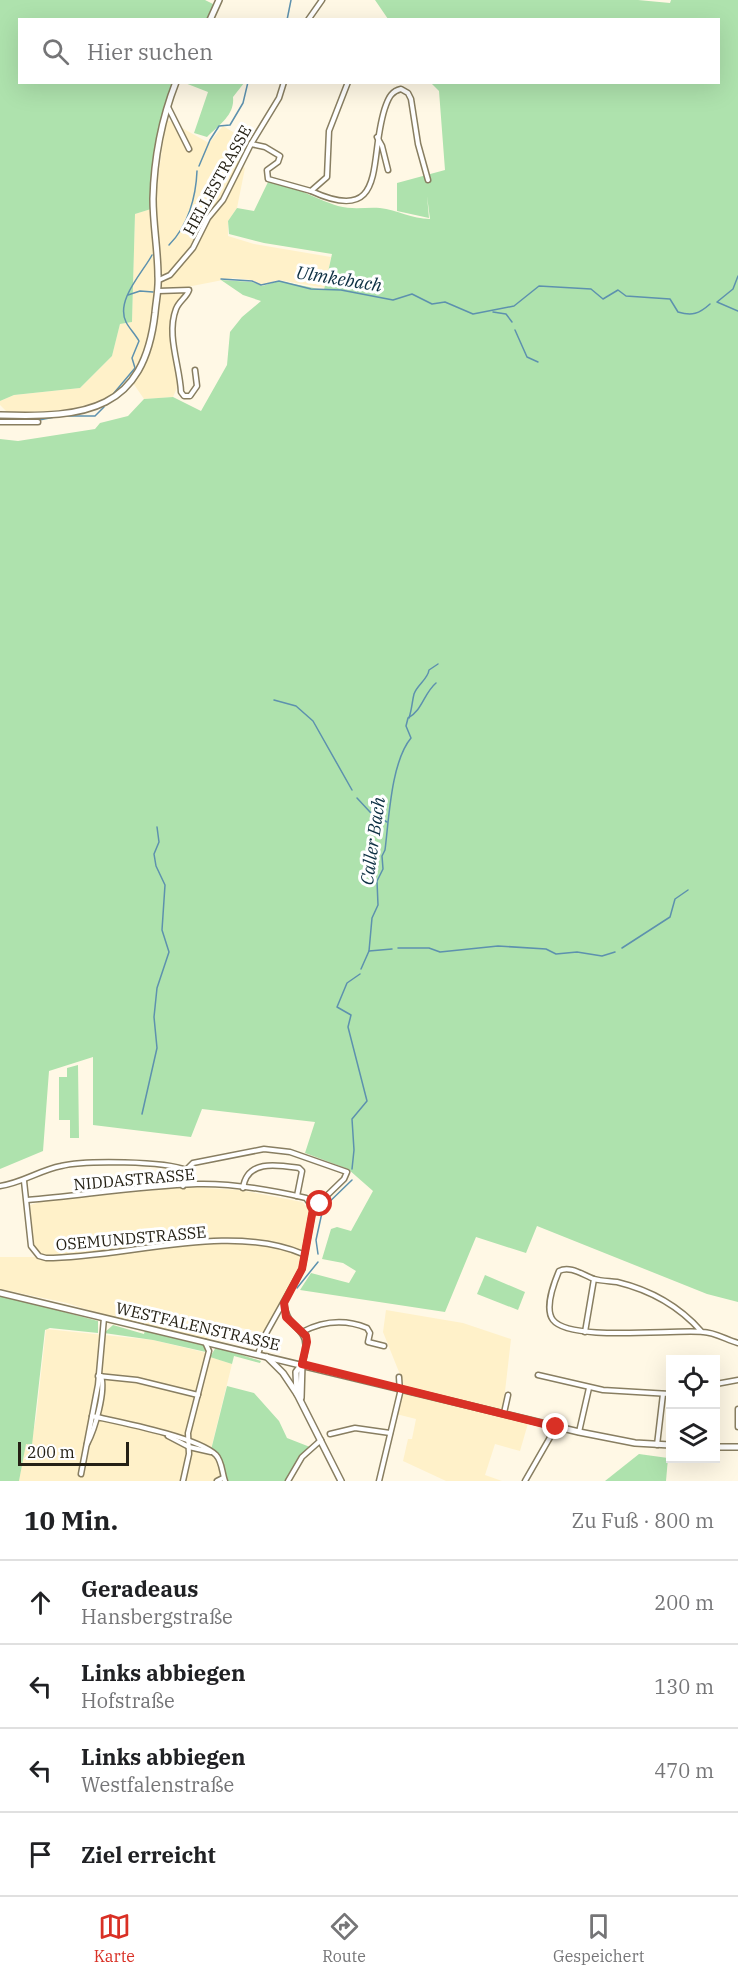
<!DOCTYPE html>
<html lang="de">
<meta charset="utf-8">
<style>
body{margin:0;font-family:"IBM Plex Serif",serif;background:#f2f2f2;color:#202124}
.controls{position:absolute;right:18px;bottom:18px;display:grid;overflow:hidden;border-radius:0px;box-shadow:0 6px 24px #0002}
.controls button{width:54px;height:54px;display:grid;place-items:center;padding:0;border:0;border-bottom:2px solid #e0e0e0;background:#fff;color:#202124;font:30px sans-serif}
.scale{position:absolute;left:18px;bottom:15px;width:111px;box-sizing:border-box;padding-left:6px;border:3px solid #252115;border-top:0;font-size:16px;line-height:21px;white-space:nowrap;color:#252115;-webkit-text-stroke:4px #fff;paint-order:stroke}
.stop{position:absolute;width:18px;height:18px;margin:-14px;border:4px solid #d93025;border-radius:50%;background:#fff}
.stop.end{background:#d93025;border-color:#fff;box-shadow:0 2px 6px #0008}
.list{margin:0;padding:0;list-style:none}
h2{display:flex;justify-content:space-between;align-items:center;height:78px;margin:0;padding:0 24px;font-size:26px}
h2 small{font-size:20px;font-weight:400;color:#757577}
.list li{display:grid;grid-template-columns:39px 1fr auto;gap:18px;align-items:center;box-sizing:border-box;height:84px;padding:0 24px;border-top:2px solid #e0e0e0}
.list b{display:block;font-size:22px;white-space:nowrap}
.list p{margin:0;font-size:20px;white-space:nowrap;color:#757577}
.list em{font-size:20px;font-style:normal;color:#757577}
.icon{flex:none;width:33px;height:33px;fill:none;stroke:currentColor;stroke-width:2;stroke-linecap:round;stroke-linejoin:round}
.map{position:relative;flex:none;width:738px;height:1481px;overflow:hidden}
.search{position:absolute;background:#fff;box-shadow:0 6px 24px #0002;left:18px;right:18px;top:18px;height:66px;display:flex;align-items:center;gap:15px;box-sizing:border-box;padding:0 21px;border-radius:0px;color:#757577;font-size:22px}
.sheet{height:414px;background:#fff}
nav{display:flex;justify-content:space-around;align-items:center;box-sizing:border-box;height:84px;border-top:2px solid #e0e0e0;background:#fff;font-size:16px;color:#757577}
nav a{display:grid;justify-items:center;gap:3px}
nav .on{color:#d93025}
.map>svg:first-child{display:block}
.built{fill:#fff1c9}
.green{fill:#aee2ad}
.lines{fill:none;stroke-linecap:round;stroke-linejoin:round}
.stream{stroke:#5d91ae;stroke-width:1.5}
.minor-casing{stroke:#887e61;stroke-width:7}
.secondary-casing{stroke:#887e61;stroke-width:8}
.minor{stroke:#fff;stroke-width:4}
.secondary{stroke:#fff;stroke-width:5}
.route{stroke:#d93025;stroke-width:8}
.labels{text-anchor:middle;stroke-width:6;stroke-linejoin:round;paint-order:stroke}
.street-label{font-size:16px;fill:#252115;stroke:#fff}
.water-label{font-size:18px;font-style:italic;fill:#0b2e41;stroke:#fff}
</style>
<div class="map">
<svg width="738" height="1481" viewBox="0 0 738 1481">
<rect width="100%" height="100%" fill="#fff8e5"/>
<g class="built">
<polygon points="166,119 209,143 223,126 233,132 237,140 238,163 245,168 237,208 228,221 228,236 254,244 331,257 325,288 279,280 261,285 252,280 233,278 187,287 185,295 177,305 173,341 180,381 173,397 144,399 129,377 113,395 94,403 67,410 8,413 0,405 0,401 14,395 80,388 112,356 120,324 132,322 135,214 154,208"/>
<polygon points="189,1187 240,1190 302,1202 310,1210 300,1265 264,1333 214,1322 208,1341 103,1315 67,1303 0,1289 0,1257 35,1257 30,1205 48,1200"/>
<polygon points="386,1310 463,1323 511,1339 503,1409 529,1420 520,1451 495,1444 485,1475 502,1481 446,1481 403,1461 408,1439 412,1439 416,1419 396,1414 402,1390 401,1377 383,1332"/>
<polygon points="46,1329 153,1340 211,1354 211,1357 232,1364 211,1449 215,1452 227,1481 19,1481 26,1443 31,1444 36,1418"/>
</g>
<g class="green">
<polygon points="0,0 205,0 215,5 207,19 20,20 20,82 175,83 162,123 151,209 135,214 132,322 120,324 112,356 80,388 14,395 0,401"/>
<path d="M 375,0 L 638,0 L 670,3 L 671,0 L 738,0 L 738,1302 L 707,1294 L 537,1226 L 526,1253 L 476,1237 L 445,1312 L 300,1290 L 311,1273 L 349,1283 L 356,1271 L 343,1263 L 322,1259 L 331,1229 L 337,1227 L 351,1231 L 373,1191 L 348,1169 L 305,1153 L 315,1122 L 202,1109 L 191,1137 L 93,1125 L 93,1057 L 49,1071 L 43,1151 L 0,1169 L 0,439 L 18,441 L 95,429 L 100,423 L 128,416 L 144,399 L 173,397 L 201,411 L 227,365 L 230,332 L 242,317 L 261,301 L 243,295 L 221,280 L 252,282 L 262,286 L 279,281 L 324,290 L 332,254 L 264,243 L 229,234 L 228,221 L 237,208 L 254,211 L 268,182 C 297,186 313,198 338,206 C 353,210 366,207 380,208 C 397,210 412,219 430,219 L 427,196 L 429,218 L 397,211 L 397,183 L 445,170 L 439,91 L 431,83 L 718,82 L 718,20 L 388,19 Z"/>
<path d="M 185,83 L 244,83 L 233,97 C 235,115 219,125 207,137 L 194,133 L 208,92 Z"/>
<polygon points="78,1065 79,1138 70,1138 70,1120 59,1120 59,1077 67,1077 67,1068"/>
<polygon points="485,1275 525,1292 518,1310 477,1294"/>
<polygon points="0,1295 98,1321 98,1333 50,1328 45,1330 32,1445 26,1444 19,1481 0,1481"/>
<polygon points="113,1325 144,1334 145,1330 203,1344 206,1352 153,1340 104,1333"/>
<polygon points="216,1347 261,1361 260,1363 234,1356 232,1364 210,1357"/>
<polygon points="227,1386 254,1393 279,1421 287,1438 310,1447 287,1481 227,1481 220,1459 211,1450"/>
<polygon points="639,1454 668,1458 666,1481 605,1481"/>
</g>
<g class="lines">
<g class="stream">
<polyline points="287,20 291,0"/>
<polyline points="199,166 210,140 219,126 230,125 243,103 248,82"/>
<path d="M 169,245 C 188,226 196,197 197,171"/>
<polyline points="738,276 733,289 717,302 738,311"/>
<path d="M 221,279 L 252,281 L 261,285 L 279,281 L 311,289 L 341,290 L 393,300 L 412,294 L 432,304 L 445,302 L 473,314 L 514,306 L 539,286 L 591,289 L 603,299 L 618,290 L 626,296 L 670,299 L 678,312 C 692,316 699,314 710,304"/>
<polyline points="128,295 140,291 153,292"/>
<polyline points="493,312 506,314 512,322"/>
<polyline points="515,330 527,357 538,362"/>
<path d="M 114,393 L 135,368 L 132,358 L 139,341 C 135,334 129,328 126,322 C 115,300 144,271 152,255"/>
<polyline points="64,416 95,416 104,407"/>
<polyline points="0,419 39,420 60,416"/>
<polyline points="274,700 296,706 313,721 352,790"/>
<path d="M 409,718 C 412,709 412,702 414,694 C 417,685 428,679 429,670 L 438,664"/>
<polyline points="357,798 370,812 387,822"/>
<polyline points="398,948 429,948 440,952 498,946 546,949 556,954 577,952 602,956 615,952"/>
<polyline points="622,948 670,917 675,899 688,890"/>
<polyline points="369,951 392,949"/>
<path d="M 361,969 L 369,951 L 372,918 L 378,905 L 377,881 L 383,869 L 382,856 L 385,850 C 389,819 391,762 411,738 L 406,726 L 408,718 C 422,711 424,693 436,683"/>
<polyline points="142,1114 157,1048 154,1017 157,988 169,952 162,930 165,885 156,866 154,854 159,842 157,827"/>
<polyline points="352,1169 354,1150 352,1119 367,1101 348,1027 351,1015 337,1007 347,983 360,974"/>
<polyline points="318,1254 316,1240 323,1208 352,1180"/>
<polyline points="297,1288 318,1262"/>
</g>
<defs>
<g id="minor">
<polyline points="308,20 322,0"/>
<polyline points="168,107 189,149"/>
<polyline points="377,137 382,146 388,170"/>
<polyline points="251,144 265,147 280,156 278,162 267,170 268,179 311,191 327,177 329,131 348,82"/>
<path d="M 311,191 C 391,228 367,155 386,105 C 389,97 392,91 401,89 L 408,93 L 411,99 L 418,144 L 428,180"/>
<polyline points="159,280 170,275 193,248 208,218 223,200 251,144 279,98 284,82"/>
<path d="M 158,291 L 189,290 C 187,297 179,301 176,309 C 166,335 180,366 181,392 L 184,396 L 190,396 L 197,386 L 195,370"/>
<polyline points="0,422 38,422"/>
<path d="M 24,1181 L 31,1246 L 39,1256 L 46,1258 C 125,1258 229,1222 303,1254"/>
<path d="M 0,1186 C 22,1183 40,1170 61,1166 C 84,1160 166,1161 186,1170 L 193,1163 L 264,1149 L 290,1152 L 347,1172 L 344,1179 L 313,1209 L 302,1269 L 264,1337 L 258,1354"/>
<polyline points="183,1186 186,1170"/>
<path d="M 243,1188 C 247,1159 278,1165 299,1168 L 302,1171 L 297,1196"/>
<path d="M 27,1200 C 84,1195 140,1186 197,1184 C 233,1183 271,1190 306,1198 L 313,1208"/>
<path d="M 284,1303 C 288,1336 315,1323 302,1364"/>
<path d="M 701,1331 C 678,1305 650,1290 617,1282 C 609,1281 601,1281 594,1279 C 583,1275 570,1265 559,1271 C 554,1283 544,1308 553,1320 C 570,1342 674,1329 703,1332 C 714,1332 727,1340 738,1343"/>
<path d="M 302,1332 C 323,1321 345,1319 367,1328 L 370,1333 L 368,1342 L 384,1346"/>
<polyline points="585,1332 594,1279"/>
<polyline points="538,1375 603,1390 670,1394"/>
<polyline points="98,1376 137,1380 198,1395"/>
<polyline points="716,1384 738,1380"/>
<polyline points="738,1409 738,1427"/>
<polyline points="504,1413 508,1395"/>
<path d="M 92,1416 C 119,1422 198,1437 216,1455 C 222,1461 222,1473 225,1481"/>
<polyline points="579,1432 589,1388"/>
<polyline points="330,1434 355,1428 390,1433"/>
<polyline points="168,1436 189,1447 211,1452"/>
<path d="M 87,1444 C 95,1429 106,1391 101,1376"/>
<polyline points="657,1445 663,1394"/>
<polyline points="81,1474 98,1385 104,1318"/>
<polyline points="183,1481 189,1454 188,1433 209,1351 205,1342"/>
<polyline points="217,1481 223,1478"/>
<polyline points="288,1481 302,1457 321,1440"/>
<polyline points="379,1481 400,1393 399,1377"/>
<polyline points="525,1481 556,1427"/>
</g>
<g id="secondary">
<polyline points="210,20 219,0"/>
<path d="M 0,415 C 86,418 144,411 155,313 C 156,301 159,288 158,276 C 158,250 153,225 153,199 C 154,160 162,118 176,82"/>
<polyline points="0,1293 579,1432 635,1443 670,1445"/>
<polyline points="267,1357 283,1373 297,1394"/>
<polyline points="302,1364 296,1372 297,1394 341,1481"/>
<polyline points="301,1398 302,1364"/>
<polyline points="716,1447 738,1447"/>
</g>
</defs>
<use href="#minor" class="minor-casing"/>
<use href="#secondary" class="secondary-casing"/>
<use href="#minor" class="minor"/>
<use href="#secondary" class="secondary"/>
</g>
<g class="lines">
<polyline class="route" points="320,1204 313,1209 302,1269 284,1303 286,1317 306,1336 307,1342 302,1364 556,1427"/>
</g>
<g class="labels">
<g class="street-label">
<text transform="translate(217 180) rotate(-61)" y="6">HELLESTRASSE</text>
<text transform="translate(134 1179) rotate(-5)" y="6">NIDDASTRASSE</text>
<text transform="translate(131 1238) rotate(-5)" y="6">OSEMUNDSTRASSE</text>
<text transform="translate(198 1326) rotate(13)" y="6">WESTFALENSTRASSE</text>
</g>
<g class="water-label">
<text transform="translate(339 279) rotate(9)" y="6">Ulmkebach</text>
<text transform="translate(373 841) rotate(-82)" y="6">Caller Bach</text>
</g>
</g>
</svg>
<div class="controls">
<button><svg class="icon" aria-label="locate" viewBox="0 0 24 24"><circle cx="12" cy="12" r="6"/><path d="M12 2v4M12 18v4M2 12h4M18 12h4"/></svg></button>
<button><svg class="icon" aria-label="layers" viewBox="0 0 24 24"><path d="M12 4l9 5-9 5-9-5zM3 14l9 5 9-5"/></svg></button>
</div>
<div class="scale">200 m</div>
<div class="stop" style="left:320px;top:1204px"></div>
<div class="stop end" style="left:556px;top:1427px"></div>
<div class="search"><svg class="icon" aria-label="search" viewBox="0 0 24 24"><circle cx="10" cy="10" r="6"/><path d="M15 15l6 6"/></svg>Hier suchen</div>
</div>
<section class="sheet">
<h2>10 Min.<small>Zu Fuß · 800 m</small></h2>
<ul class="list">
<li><svg class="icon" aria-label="ahead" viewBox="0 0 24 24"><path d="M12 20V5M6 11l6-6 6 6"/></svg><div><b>Geradeaus</b><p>Hansbergstraße</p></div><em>200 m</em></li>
<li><svg class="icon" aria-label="left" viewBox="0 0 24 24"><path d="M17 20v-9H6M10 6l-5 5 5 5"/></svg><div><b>Links abbiegen</b><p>Hofstraße</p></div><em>130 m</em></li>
<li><svg class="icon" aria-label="left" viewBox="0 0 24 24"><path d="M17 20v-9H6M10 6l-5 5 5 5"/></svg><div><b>Links abbiegen</b><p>Westfalenstraße</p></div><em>470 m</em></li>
<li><svg class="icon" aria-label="arrive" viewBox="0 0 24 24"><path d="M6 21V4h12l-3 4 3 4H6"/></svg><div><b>Ziel erreicht</b></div></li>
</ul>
</section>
<nav>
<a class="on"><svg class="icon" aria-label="map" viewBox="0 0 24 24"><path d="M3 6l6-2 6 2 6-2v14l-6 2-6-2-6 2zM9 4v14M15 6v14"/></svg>Karte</a>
<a><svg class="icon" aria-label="directions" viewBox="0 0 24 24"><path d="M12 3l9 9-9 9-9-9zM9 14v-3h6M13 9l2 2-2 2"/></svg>Route</a>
<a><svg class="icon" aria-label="saved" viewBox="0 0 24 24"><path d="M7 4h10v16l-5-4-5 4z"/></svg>Gespeichert</a>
</nav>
